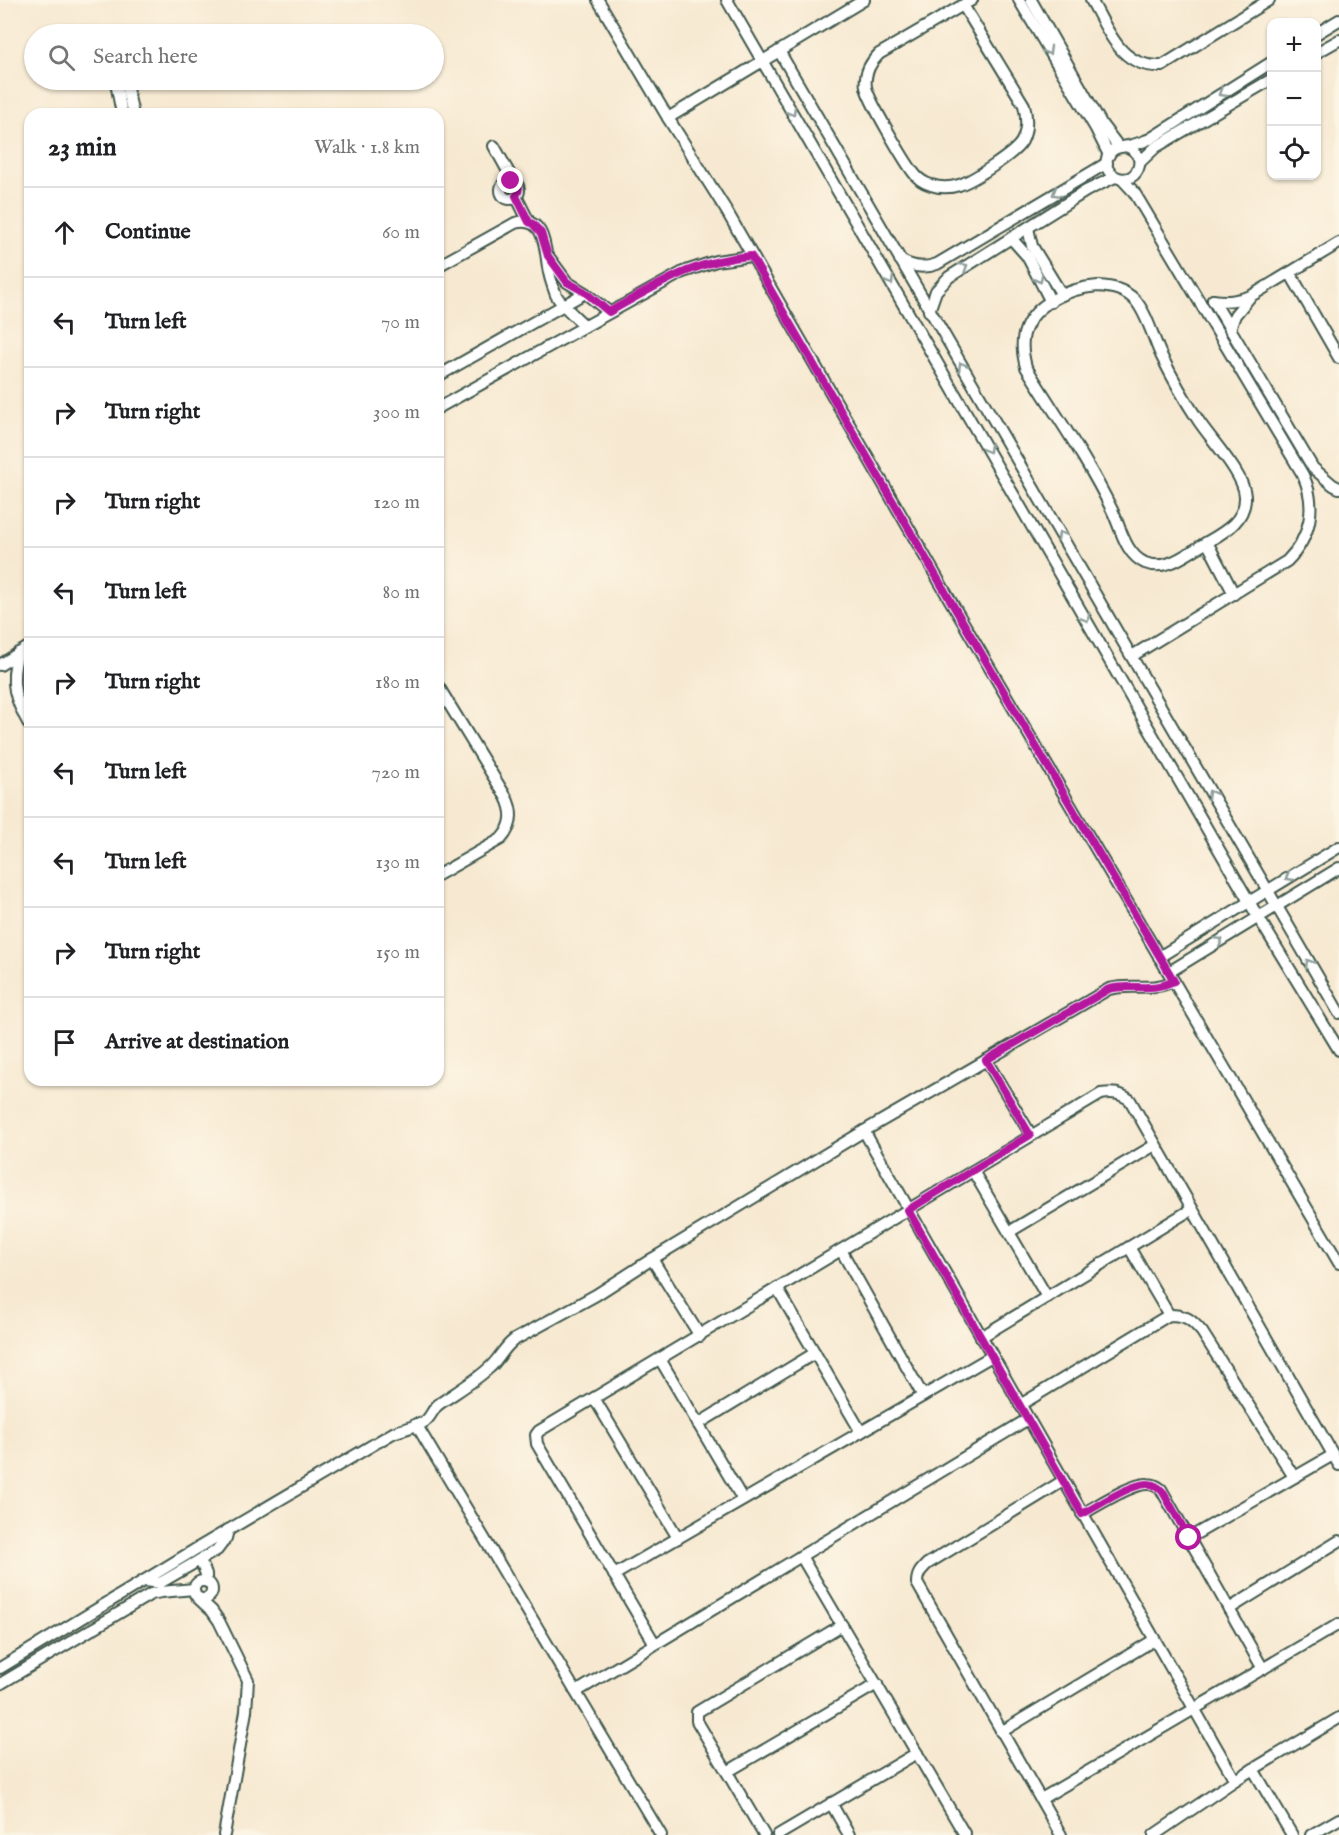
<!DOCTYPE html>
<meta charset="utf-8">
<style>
body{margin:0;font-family:"IM FELL English",serif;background:#f6f6f6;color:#202124}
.controls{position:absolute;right:18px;top:18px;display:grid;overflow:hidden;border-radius:12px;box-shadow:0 2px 4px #0004}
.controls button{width:54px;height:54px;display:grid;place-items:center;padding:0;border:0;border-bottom:2px solid #e0e0e0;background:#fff;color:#202124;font:30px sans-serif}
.stop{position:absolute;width:18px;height:18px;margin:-14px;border:4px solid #b5179e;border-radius:50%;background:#fff}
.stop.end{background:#b5179e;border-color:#fff;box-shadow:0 2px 6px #0008}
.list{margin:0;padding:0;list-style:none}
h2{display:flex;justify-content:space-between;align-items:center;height:78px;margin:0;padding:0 24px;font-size:26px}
h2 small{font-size:20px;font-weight:400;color:#757577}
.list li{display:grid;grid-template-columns:39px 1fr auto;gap:18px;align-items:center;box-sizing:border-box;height:90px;padding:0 24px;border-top:2px solid #e0e0e0}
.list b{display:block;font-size:22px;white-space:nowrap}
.list em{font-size:20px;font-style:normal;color:#757577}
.icon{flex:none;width:33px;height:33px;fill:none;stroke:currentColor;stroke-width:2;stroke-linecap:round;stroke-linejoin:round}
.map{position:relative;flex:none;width:1339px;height:1835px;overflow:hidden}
.search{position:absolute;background:#fff;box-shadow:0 2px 4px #0004;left:24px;top:24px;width:420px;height:66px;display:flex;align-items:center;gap:15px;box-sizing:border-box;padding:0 21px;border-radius:33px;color:#757577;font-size:22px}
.panel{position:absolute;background:#fff;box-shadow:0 2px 4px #0004;left:24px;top:108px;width:420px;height:978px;border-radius:18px}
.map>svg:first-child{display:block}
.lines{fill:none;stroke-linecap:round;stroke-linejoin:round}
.minor-casing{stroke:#3f574c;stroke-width:14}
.minor{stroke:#fff;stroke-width:10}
.oneway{stroke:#8f9e9a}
.route{stroke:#b5179e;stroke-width:8}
</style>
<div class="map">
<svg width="1339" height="1835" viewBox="0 0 1339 1835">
<rect width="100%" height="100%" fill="#fcf5e5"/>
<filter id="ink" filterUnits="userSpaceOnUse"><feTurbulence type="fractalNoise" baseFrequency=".0167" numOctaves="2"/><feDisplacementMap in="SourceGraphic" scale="12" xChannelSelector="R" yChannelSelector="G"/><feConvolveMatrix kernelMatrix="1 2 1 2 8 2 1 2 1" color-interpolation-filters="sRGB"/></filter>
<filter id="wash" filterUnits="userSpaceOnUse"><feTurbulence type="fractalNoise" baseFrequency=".008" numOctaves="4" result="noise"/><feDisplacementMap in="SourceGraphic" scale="24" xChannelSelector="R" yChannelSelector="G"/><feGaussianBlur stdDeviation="1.35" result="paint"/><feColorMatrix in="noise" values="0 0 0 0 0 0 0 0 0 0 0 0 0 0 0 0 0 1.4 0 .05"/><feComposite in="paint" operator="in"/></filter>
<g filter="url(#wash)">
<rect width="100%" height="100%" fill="#f7e9d1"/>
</g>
<g filter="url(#ink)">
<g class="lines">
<defs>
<g id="minor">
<polyline points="598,0 668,118 726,210 950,600 1339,1263"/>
<polyline points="727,0 1258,917 1339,1050"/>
<polyline points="1019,0 1096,129 1109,155"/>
<polyline points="1031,0 1102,125 1118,146"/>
<path d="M 1091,0 C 1109,31 1120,68 1162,66 L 1269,0"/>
<path d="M 963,5 L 1024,105 C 1027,117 1028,129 1022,141 C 1016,153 972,181 959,185 C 950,188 940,188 931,185 C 924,183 917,178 913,172 C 904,160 868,99 866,87 C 864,74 870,63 879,54 L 963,5 L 972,0"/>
<polyline points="1316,34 1339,20"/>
<polyline points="779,51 1339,1013"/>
<polyline points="1316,53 1339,40"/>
<polyline points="117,80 116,83 122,114"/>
<polyline points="125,80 133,114"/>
<polyline points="668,118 864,0"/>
<polyline points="494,146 514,182"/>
<path d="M 1128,147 C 1137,151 1142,159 1138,169 C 1129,189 1099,175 1108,156 C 1113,145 1123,148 1132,145 C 1138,144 1144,141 1150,139 L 1272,62"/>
<polyline points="1140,162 1156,147 1272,79"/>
<path d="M 1122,179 L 1134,192 L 1303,475 C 1317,506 1311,537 1287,561 L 1132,656"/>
<circle cx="510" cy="190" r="9"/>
<polyline points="516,196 529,222"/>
<polyline points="1028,228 1032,246 1062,295"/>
<polyline points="1011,238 1027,256 1051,302"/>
<polyline points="548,256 567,282 585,293 609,312"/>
<path d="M 900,260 C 912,267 924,269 937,264 L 1107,163"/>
<path d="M 438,266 L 515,223 C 545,215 545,248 548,267 C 549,276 553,287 556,295 C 562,306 576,317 585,326"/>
<polyline points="1290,273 1339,358"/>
<path d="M 1098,286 C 1112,287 1124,289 1135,300 C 1147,313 1154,341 1162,357 C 1173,379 1185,400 1198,420 C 1211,440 1244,474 1245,496 C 1246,524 1218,535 1199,547 C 1182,557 1165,571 1145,563 C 1125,554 1121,528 1112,510 C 1088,460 1055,414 1026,367 C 1023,356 1021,345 1024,334 C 1032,304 1069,288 1098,286 Z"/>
<polyline points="1213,300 1313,468 1333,485 1339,488"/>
<path d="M 1213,300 C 1227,302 1237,301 1251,296 L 1339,243"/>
<polyline points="929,311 936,291 949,277 1086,191 1115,177"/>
<polyline points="1230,329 1235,315 1249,298"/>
<polyline points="438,376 585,293"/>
<polyline points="438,408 683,272 716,261 751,256"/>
<polyline points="1207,542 1234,594"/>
<path d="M 18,653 C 9,683 15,700 30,726"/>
<polyline points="0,665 30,646"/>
<polyline points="30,677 28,690 30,699"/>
<path d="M 438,686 L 506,797 C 514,813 513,826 501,839 L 438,875"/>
<polyline points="1159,957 1339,847"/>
<polyline points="1169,972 1339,868"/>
<polyline points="986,1060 1031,1135"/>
<polyline points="864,1131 1235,1780"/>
<polyline points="973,1171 1047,1297"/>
<polyline points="1009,1232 1155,1145"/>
<polyline points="1129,1247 1169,1315"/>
<polyline points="841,1250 923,1396"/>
<polyline points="652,1259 700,1336"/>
<polyline points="777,1288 861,1432"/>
<polyline points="981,1337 1192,1209"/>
<polyline points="660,1359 743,1500"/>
<polyline points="594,1398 678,1538"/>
<path d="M 1020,1405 L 1169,1315 C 1186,1315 1191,1319 1202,1332 L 1294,1477"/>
<polyline points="416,1424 661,1835"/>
<polyline points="698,1424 815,1353"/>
<path d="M 1082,1514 C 1097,1506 1132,1483 1148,1484 C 1153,1484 1157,1486 1161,1489 L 1263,1669"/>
<polyline points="1189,1538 1333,1455"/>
<polyline points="801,1556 965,1835"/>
<polyline points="200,1560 206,1574 206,1581"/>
<polyline points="614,1575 992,1356"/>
<circle cx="203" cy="1590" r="9"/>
<polyline points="144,1581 160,1583 217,1550 226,1538 228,1530"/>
<polyline points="198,1598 212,1611 219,1621 248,1680 246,1711 224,1835"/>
<polyline points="1229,1609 1339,1541"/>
<path d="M 655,1644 L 537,1444 L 536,1435 L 539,1431 L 1101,1094 C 1113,1092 1120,1093 1130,1100 L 1339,1465"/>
<path d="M 0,1668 L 196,1549 L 393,1433 C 402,1429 418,1426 424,1422 C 431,1418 432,1409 439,1404 C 456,1392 474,1382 489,1368 C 499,1360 503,1348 514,1340 L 596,1295 L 652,1259 L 864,1131 L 1109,989 C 1132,983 1151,992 1174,981"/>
<polyline points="0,1684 151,1594 161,1592 194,1589"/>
<polyline points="576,1692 1028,1419"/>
<polyline points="1001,1732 1154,1640"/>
<polyline points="1253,1769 1292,1835"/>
<polyline points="727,1772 877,1684"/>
<polyline points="1041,1799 1339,1624"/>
<polyline points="831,1803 849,1835"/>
<polyline points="764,1835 697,1721 697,1712 842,1625"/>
<polyline points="778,1835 917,1753"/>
<path d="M 1061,1835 L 917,1583 C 917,1574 921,1570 927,1564 L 1063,1481"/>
<polyline points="1154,1835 1235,1780 1339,1718"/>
<polyline points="1311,1835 1339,1819"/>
</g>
</defs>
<use href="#minor" class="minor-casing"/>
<use href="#minor" class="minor"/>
</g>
<defs><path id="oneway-chevron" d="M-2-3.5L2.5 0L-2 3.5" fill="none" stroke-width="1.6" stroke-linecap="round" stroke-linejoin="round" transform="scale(1.5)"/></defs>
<g class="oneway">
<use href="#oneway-chevron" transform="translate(1048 51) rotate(60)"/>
<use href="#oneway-chevron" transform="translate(1222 93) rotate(148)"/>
<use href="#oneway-chevron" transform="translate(792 112) rotate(60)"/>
<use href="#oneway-chevron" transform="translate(1056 193) rotate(149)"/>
<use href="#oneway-chevron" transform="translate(964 267) rotate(-32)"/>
<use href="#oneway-chevron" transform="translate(1039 279) rotate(62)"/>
<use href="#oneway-chevron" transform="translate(890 281) rotate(60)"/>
<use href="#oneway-chevron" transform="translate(962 366) rotate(-120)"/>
<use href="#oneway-chevron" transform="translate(988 449) rotate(60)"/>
<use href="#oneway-chevron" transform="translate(1061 535) rotate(-120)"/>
<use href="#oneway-chevron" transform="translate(1086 618) rotate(60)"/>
<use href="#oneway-chevron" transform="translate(1211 794) rotate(-120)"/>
<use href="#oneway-chevron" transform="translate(1289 877) rotate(149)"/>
<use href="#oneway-chevron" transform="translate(1219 941) rotate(-32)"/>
<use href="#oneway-chevron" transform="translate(1309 963) rotate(-121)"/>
</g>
</g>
<g class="lines" filter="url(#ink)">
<path class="route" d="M 511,181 C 519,182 521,189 516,196 L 529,222 L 533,224 L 541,233 L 548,256 L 567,282 L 585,292 L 609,312 C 658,285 694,260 751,256 L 950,600 L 1174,981 C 1150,993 1132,983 1109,989 L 986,1060 L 1030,1135 L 908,1210 L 1082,1514 C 1098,1506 1130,1484 1147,1484 C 1154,1484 1159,1487 1163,1492 L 1189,1538"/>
</g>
</svg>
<div class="controls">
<button>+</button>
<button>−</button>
<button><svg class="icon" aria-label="locate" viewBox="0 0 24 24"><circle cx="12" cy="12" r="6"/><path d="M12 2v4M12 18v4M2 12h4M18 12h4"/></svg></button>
</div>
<div class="stop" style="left:1189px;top:1538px"></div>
<div class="stop end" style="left:511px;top:181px"></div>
<div class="search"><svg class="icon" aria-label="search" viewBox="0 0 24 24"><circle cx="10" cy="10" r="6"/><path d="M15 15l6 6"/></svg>Search here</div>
<section class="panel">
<h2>23 min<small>Walk · 1.8 km</small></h2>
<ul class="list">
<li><svg class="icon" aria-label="ahead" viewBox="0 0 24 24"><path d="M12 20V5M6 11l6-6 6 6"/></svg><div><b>Continue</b></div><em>60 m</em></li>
<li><svg class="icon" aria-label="left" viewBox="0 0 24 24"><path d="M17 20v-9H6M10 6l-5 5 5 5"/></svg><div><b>Turn left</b></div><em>70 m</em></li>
<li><svg class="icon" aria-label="right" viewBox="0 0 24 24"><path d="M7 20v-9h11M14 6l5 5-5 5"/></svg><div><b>Turn right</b></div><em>300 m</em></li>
<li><svg class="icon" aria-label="right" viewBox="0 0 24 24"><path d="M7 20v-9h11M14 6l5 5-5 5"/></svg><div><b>Turn right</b></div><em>120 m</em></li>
<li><svg class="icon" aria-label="left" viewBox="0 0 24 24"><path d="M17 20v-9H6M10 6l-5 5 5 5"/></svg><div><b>Turn left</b></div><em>80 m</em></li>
<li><svg class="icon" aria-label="right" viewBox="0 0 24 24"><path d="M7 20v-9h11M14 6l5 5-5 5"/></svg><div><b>Turn right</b></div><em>180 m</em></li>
<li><svg class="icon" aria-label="left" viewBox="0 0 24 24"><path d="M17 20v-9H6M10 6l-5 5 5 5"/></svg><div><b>Turn left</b></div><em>720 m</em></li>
<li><svg class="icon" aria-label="left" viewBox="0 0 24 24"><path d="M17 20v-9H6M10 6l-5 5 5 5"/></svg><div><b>Turn left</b></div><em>130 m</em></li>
<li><svg class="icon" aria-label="right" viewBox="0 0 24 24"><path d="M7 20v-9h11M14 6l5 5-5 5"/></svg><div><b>Turn right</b></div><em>150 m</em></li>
<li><svg class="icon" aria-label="arrive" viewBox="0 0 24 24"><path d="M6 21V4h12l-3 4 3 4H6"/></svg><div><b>Arrive at destination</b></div></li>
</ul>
</section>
</div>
